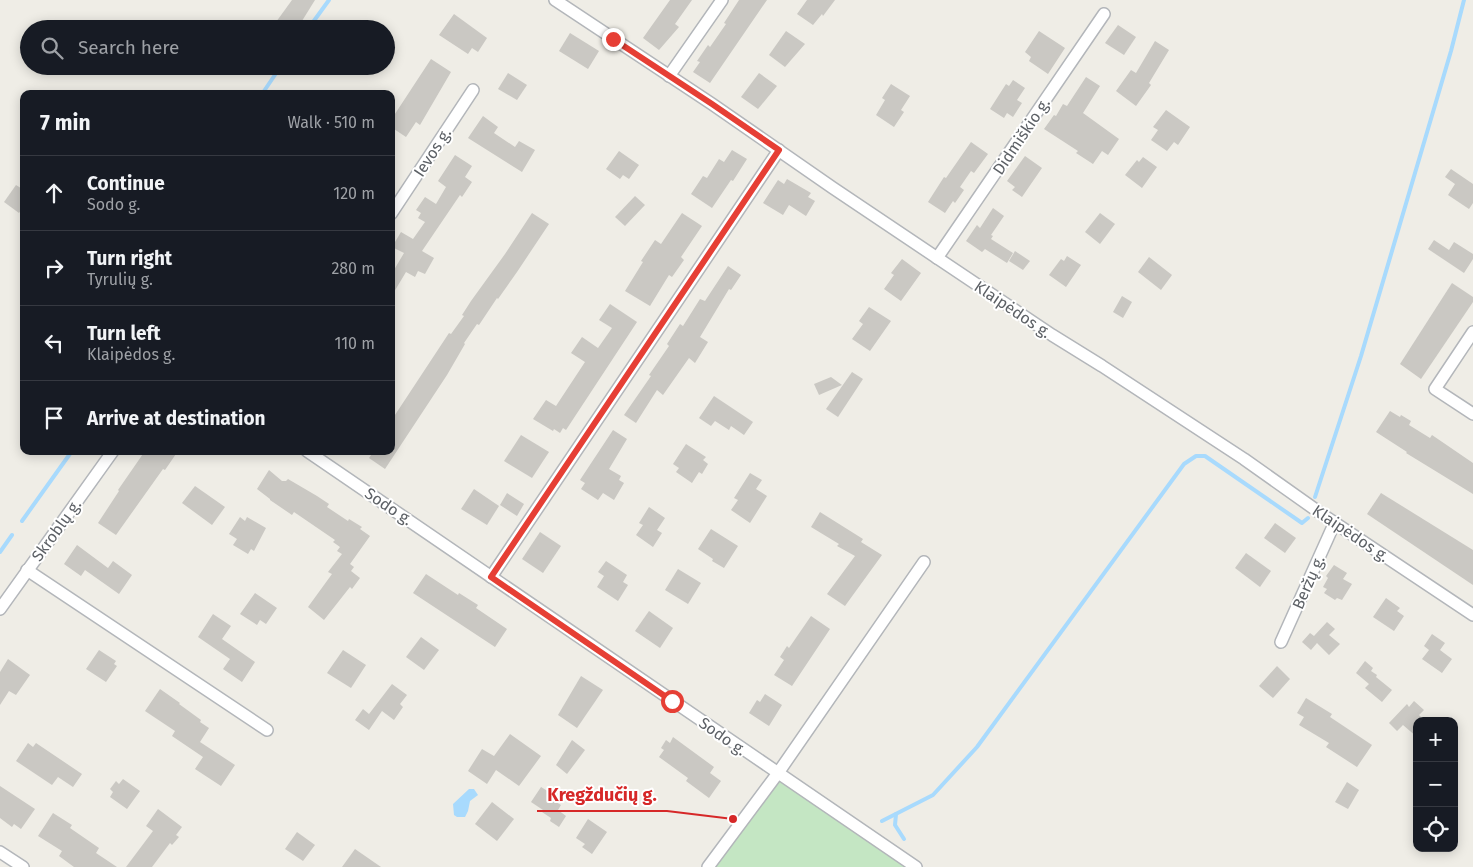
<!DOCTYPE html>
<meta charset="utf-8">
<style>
body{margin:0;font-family:"Fira Sans",sans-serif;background:#20242c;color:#f1f3f6}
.controls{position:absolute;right:15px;bottom:15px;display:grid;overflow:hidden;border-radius:10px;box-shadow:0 2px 12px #0003}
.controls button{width:45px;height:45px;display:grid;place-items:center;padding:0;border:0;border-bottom:1px solid #363941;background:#171b24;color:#f1f3f6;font:25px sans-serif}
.stop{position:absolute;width:15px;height:15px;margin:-11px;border:4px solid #e63f35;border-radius:50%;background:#fff}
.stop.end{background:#e63f35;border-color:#fff;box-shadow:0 1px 5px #0008}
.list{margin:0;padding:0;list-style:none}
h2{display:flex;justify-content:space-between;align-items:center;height:65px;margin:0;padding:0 20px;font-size:21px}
h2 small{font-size:16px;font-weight:400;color:#9ea1a6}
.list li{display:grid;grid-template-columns:32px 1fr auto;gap:15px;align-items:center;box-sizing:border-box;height:75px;padding:0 20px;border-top:1px solid #363941}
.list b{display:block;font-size:19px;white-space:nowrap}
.list p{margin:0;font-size:16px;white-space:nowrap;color:#9ea1a6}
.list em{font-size:16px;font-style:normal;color:#9ea1a6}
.icon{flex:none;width:28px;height:28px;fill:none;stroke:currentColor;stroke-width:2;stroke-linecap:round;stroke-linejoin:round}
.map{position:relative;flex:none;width:1473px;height:867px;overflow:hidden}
.search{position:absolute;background:#171b24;box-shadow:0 2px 12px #0003;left:20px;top:20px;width:375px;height:55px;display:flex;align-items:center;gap:12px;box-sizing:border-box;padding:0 18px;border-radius:28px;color:#9ea1a6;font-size:19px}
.panel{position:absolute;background:#171b24;box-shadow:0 2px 12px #0003;left:20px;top:90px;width:375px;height:365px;border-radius:10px}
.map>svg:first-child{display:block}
.green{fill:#c4e6c3}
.water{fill:#a8dafd}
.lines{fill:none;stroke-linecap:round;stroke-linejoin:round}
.stream{stroke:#a8dafd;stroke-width:4}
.building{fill:#cac8c3}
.street-casing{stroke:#b3b6ba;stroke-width:14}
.street{stroke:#fff;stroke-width:11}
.route{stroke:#e63f35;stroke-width:6}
.labels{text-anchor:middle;stroke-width:4;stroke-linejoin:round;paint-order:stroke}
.street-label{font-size:16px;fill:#5d6166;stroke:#fff}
.leader{fill:none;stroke:#d62828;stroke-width:2}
.callout-dot{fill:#d62828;stroke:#fff;stroke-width:2}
.callout-label{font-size:18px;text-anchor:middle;font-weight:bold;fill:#d62828;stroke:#fff;stroke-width:4;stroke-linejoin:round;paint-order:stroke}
</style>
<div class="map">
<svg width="1473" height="867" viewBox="0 0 1473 867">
<rect width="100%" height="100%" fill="#efede6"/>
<polygon class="green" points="778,773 916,867 709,867"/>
<polygon class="water" points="469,789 474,789 478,795 470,801 468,811 465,817 457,817 454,815 453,804"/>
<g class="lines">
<g class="stream">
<polyline points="308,29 329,0"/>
<polyline points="262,94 281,66"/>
<polyline points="1315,497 1361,356 1451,51 1464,0"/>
<polyline points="22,521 72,451"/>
<polyline points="0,552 12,535"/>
<polyline points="896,814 895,825 904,839"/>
<polyline points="882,821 933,795 977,747 1184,464 1196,456 1205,456 1302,523 1308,518"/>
</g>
</g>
<g class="building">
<polygon points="292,0 315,0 297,29 271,29"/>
<polygon points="670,0 692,0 675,24 679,27 659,50 643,38"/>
<polygon points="739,0 767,0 710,83 693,72 700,62 697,61 708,45 710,47 726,24 724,23"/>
<polygon points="807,0 835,0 823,16 822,14 813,25 797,14"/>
<polygon points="454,14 487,38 478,52 472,48 468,54 439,35"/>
<polygon points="1118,25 1136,37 1124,55 1105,43"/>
<polygon points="786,31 805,44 785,67 769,55"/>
<polygon points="1039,31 1065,48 1048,74 1029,61 1031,57 1025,52"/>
<polygon points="570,33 599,51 588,69 559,51"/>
<polygon points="1155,41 1169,50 1149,83 1151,85 1136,106 1116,91 1131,70 1136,73"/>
<polygon points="431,59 451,72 420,125 416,122 406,137 391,127 391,120"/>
<polygon points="508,73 527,85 517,100 498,89"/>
<polygon points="759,73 777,86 758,109 741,97"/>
<polygon points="1086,77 1100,86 1083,113 1119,139 1108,155 1102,151 1093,164 1076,153 1078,151 1044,129 1054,115 1056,116 1063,104 1067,106"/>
<polygon points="1013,80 1025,88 1017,100 1022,103 1013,117 1007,113 1004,118 990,109 1006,84 1009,86"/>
<polygon points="891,84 910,96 901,110 904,112 894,127 876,115 885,100 882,98"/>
<polygon points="1166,110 1190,127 1178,145 1174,142 1167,151 1151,140 1158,130 1153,127"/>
<polygon points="483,116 498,127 494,133 515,147 519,141 535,150 522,172 468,138"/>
<polygon points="971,142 988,154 974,173 971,171 960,187 964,190 955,203 953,201 945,213 928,202 944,177 946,178"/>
<polygon points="732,150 747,159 733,181 731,180 712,208 691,194 703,176 707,178 719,159 724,162"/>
<polygon points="619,151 639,165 629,179 623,175 620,179 606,169"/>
<polygon points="455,155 472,166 465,177 472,182 462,197 460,195 422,251 434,258 425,274 418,271 415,277 406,272 391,297 391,275 404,253 392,247 401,232 413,239 425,222 418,218 421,213 416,210 425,197 436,204 446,187 438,181"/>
<polygon points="1025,156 1042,168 1022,197 1012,190 1015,187 1007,181"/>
<polygon points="1143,157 1157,167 1142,188 1125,175 1137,160 1139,162"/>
<polygon points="1451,169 1473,184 1473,203 1469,209 1448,195 1455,184 1445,177"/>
<polygon points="787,179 811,193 808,197 815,201 806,216 789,205 783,215 763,203 778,180 784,184"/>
<polygon points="16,185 24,190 24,206 19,213 4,202"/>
<polygon points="635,196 645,205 625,226 615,217"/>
<polygon points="993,208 1004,216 991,235 993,236 991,239 1013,253 1007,263 985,249 982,252 966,241 977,225 980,228"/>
<polygon points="532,213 549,224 517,272 498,299 497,298 479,325 477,324 464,343 465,344 447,375 385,469 369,458 374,451 391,451 391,421 449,333 451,334 464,316 462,315 471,301 505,254"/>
<polygon points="682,213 702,226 681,257 684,260 672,277 669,275 650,306 625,291 643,262 641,261 655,240 661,244"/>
<polygon points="1100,213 1115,224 1100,244 1085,232"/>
<polygon points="1434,240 1449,250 1454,242 1473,254 1473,259 1464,273 1428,249"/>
<polygon points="1015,251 1030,261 1023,270 1009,261"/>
<polygon points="1067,256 1081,265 1066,287 1049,275 1061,259 1064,261"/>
<polygon points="1149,257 1172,275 1161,290 1138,272"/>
<polygon points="902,259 921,273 901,301 884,289 894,275 891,273"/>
<polygon points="728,266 741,275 731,290 729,289 700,337 708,342 695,363 689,358 663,395 657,390 636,423 624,415 651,376 649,375 669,346 667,344 680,324 683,326 700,299 705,301"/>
<polygon points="1452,283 1473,297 1473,302 1421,379 1400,364"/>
<polygon points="1122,296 1132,302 1123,318 1113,312"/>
<polygon points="610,304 637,322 566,430 563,428 560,433 554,429 553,431 533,419 546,400 556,406 585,362 571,353 582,337 598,348 612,328 599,320"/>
<polygon points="869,307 891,321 870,351 852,339 863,324 859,321"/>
<polygon points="852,372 863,379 838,417 826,409"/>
<polygon points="831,377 842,385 819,395 814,384"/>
<polygon points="714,396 753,422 744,435 731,426 729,430 715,421 711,426 699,418"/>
<polygon points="1390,411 1400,417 1401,415 1411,421 1409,425 1430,438 1432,435 1473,463 1473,494 1406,453 1407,452 1376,432"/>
<polygon points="613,430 627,439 609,469 621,476 619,480 624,483 614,500 603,493 598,500 581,489 585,483 580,480"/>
<polygon points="521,435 549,452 532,478 504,461"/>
<polygon points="686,444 706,457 703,460 708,464 702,474 699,472 692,483 676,472 679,468 673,464"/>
<polygon points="145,451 178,451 165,470 163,469 116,535 98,523 119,491 118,490"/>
<polygon points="269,470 282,481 286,481 288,479 317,496 329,504 327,507 348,521 349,519 362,527 360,529 370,536 350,564 354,567 351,571 360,578 352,589 350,587 324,620 308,607 332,574 328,572 342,554 337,551 340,547 333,542 335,540 294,512 292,515 270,500 270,499 257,489"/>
<polygon points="750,473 762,480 756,489 767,496 750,523 731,510 738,500 734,498"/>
<polygon points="195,486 225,507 212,525 182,503"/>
<polygon points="474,489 499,506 487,525 461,509"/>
<polygon points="507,493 524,504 517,516 500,505"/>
<polygon points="1381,493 1473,550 1473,585 1367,514"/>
<polygon points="649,507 665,518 657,530 662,533 653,547 636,535 643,525 639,523"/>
<polygon points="820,512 863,539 861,542 882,555 845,606 827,594 855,556 837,546 839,544 811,527"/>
<polygon points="240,517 245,521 247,517 266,528 254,551 251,549 248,554 233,545 237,539 229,534"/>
<polygon points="1275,523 1296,538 1285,553 1264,538"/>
<polygon points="711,529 738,546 724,568 712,561 713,559 698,549"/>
<polygon points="540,532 561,546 543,573 522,559"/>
<polygon points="77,545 108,568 113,561 132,575 119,594 85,570 81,576 64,564"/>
<polygon points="1246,553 1271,571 1260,587 1235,568"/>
<polygon points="606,561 627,575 623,582 628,585 618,601 597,587 604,576 598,572"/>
<polygon points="1334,565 1347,573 1343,579 1352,584 1342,600 1337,598 1335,600 1324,593 1327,589 1323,587 1328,578 1326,576"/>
<polygon points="678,569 701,583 688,604 665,590"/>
<polygon points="426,574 458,595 459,593 478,605 476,608 507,629 495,647 413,593"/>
<polygon points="255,593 277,608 266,624 260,620 257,625 240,614"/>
<polygon points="1386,598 1400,608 1397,611 1404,616 1394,631 1373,617"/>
<polygon points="649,611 673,628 660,648 635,631"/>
<polygon points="213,614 231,626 222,639 255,662 242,682 223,669 230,659 198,637"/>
<polygon points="811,616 830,629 792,686 774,675 784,660 780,657 787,646 789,648"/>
<polygon points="1327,622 1335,629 1329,635 1340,644 1329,655 1317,643 1311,650 1302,642 1310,633 1314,636"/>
<polygon points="1432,634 1445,643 1440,650 1452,659 1442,673 1422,659 1429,650 1424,646"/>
<polygon points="421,637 439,650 424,670 406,657"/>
<polygon points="99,650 116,661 114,664 117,666 106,682 86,669"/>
<polygon points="343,650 366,665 351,688 327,673"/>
<polygon points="8,659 30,675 16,695 9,691 0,705 0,672"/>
<polygon points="1365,661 1373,668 1371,671 1377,675 1376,677 1392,690 1382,702 1365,688 1369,684 1356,673"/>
<polygon points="1277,666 1290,679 1273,698 1259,686"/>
<polygon points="581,676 603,690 577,728 558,715"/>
<polygon points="392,684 407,695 400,704 403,707 394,720 382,711 369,730 355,720 363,709 369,714"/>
<polygon points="160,689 180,703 179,704 201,720 200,722 209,728 200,742 235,765 221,786 195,769 203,757 172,736 175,731 145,711"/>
<polygon points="765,694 782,705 769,726 749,713 757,700 760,702"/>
<polygon points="1306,698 1332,714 1330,717 1372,745 1357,767 1326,747 1329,743 1299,725 1304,717 1297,713"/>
<polygon points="1414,701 1424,710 1419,715 1425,721 1417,721 1417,737 1403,725 1397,731 1389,723 1407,704 1409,707"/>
<polygon points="510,734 541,756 519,786 496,770 487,784 468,771 482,749 494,756"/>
<polygon points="673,737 714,767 710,773 721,781 709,798 686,781 688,778 659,757 664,750 661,748 666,740 670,743"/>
<polygon points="572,740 585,750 567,774 556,765"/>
<polygon points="28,743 33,747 36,743 82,774 73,787 58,777 52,785 16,761"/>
<polygon points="123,779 140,791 127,809 110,797 113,792 110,789 116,781 119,784"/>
<polygon points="1347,782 1359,790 1348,809 1335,802"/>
<polygon points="0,786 35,809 21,829 14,824 12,827 0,818"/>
<polygon points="541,787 554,795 551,799 561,805 558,810 566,816 559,827 550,821 551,818 542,812 543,810 531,802"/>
<polygon points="492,802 514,819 497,841 475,824"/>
<polygon points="158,809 182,827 176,835 179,837 172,845 170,843 152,867 126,867 153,831 146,826"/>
<polygon points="53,813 72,825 70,828 99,848 96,853 117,867 74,867 59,856 62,851 38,836"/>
<polygon points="588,819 607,832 592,854 582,847 585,844 576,838"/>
<polygon points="297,832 315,845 303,861 285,849"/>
<polygon points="355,849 381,867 342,867"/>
</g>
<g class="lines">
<defs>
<g id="street">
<polyline points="555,0 712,104 833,188 1052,335 1102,366 1244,459 1323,515 1473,615"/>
<polyline points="669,76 722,0"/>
<polyline points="391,214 473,90"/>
<polyline points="937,258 1104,14"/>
<polyline points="1473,332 1435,389 1473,414"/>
<polyline points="307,451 916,867"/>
<polyline points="27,570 267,730"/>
<polyline points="491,577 779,150"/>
<polyline points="0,609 113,451"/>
<polyline points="1281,642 1335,522"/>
<polyline points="0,852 23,867"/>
<polyline points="708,867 778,773 924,562"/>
</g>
</defs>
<use href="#street" class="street-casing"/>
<use href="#street" class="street"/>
</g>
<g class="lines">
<polyline class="route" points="613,39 712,104 779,150 491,577 672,701"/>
</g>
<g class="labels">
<g class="street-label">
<text transform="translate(1021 136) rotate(-56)" y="6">Didmiškio g.</text>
<text transform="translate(432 152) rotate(-57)" y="6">Ievos g.</text>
<text transform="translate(1013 309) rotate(34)" y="6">Klaipėdos g.</text>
<text transform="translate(389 506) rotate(34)" y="6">Sodo g.</text>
<text transform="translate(56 530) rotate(-54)" y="6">Skroblų g.</text>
<text transform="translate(1351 533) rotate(34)" y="6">Klaipėdos g.</text>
<text transform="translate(1308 582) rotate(-66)" y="6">Beržų g.</text>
<text transform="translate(723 736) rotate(35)" y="6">Sodo g.</text>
</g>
</g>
<path class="leader" d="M733 819L667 811H537"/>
<circle class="callout-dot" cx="733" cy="819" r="5"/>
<g class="callout-label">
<text x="602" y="801">Kregždučių g.</text>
</g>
</svg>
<div class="controls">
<button>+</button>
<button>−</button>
<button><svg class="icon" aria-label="locate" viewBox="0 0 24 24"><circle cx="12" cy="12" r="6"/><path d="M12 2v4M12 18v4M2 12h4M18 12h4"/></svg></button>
</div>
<div class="stop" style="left:672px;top:701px"></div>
<div class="stop end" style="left:613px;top:39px"></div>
<div class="search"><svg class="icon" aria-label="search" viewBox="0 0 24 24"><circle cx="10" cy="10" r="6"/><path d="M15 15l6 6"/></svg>Search here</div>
<section class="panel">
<h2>7 min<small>Walk · 510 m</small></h2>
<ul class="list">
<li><svg class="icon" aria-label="ahead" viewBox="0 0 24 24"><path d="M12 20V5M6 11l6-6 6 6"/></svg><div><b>Continue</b><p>Sodo g.</p></div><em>120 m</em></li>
<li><svg class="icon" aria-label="right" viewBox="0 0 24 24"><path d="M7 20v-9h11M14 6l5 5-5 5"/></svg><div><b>Turn right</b><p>Tyrulių g.</p></div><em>280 m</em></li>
<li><svg class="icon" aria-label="left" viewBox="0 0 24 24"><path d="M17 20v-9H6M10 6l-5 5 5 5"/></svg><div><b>Turn left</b><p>Klaipėdos g.</p></div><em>110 m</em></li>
<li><svg class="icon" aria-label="arrive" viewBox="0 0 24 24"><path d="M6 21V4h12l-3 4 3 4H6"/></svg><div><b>Arrive at destination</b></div></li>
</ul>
</section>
</div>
